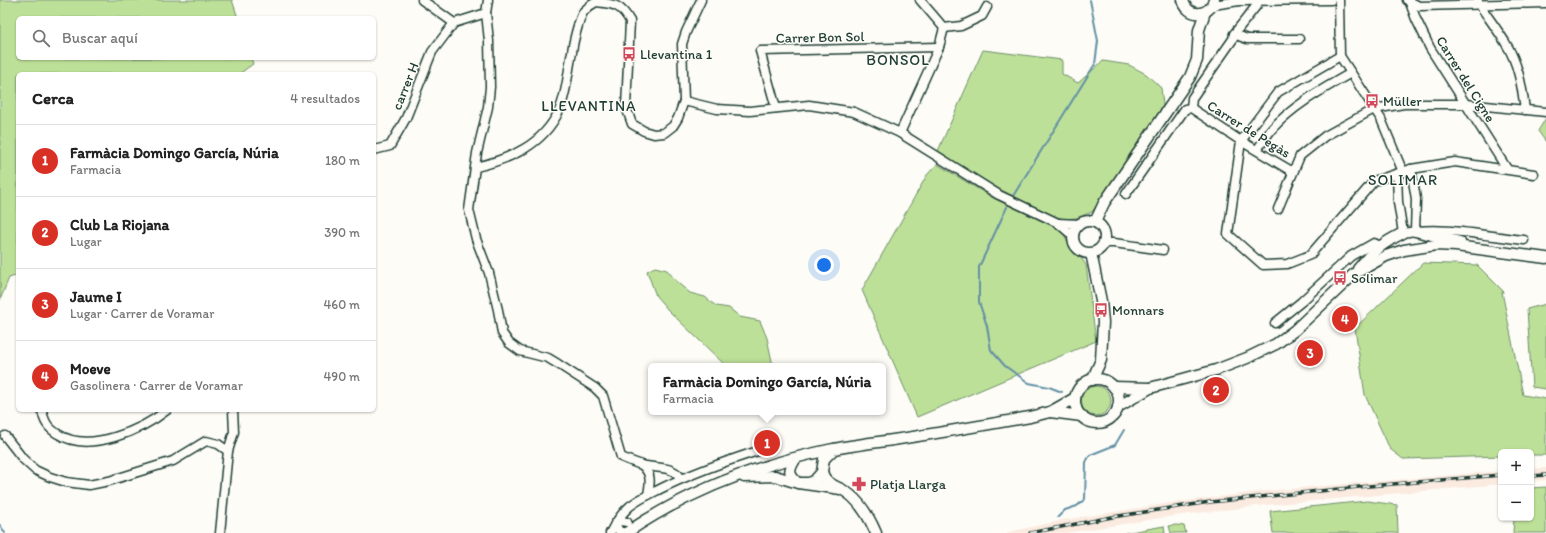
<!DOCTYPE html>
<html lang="es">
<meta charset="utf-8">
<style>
body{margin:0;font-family:Itim,sans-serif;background:#f2f2f2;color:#222}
.controls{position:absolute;right:12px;bottom:12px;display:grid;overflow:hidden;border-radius:6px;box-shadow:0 1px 3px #0004}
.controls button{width:36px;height:36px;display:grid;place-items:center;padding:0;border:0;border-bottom:1px solid #e0e0e0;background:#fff;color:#222;font:20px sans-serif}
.you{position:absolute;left:824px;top:265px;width:14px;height:14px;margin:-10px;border:3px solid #fff;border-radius:50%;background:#1a73e8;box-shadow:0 0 0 6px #1a73e833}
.badge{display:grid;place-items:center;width:26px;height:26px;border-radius:50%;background:#d93025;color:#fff;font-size:13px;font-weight:700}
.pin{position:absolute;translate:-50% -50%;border:2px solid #fff;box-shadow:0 1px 4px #0006}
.popup{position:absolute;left:648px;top:363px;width:238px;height:52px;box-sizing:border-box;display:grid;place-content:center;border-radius:6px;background:#fff;filter:drop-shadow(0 1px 3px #0005);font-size:13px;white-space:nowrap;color:#767676}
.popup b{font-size:15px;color:#222}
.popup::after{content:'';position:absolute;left:50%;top:100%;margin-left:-8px;border:8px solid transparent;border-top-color:#fff}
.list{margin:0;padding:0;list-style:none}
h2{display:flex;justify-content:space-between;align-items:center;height:52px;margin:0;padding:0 16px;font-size:17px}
h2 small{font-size:13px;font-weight:400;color:#767676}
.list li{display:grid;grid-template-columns:26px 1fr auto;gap:12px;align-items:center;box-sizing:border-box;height:72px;padding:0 16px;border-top:1px solid #e0e0e0}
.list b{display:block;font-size:15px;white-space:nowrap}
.list p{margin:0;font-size:13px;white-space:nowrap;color:#767676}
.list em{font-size:13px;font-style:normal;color:#767676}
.icon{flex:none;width:22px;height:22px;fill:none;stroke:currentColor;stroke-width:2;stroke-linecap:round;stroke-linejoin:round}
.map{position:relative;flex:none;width:1546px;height:533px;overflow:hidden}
.search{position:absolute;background:#fff;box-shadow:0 1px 3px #0004;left:16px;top:16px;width:360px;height:44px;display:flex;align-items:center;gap:10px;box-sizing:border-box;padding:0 14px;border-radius:6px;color:#767676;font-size:15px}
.panel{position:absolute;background:#fff;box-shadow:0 1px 3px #0004;left:16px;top:72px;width:360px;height:340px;border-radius:6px}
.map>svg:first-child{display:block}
.built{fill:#fbeadf}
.green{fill:#bde099;stroke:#6e8e66}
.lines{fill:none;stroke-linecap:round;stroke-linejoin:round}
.stream{stroke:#6390a4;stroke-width:2}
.minor-casing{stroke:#1f3d34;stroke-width:11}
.tertiary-casing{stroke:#1f3d34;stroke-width:13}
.minor{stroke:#fdfcf7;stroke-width:8}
.tertiary{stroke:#fdfcf7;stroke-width:10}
.rail-casing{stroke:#1f3d34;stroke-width:3.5}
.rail{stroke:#fdfcf7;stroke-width:2;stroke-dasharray:6;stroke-linecap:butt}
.labels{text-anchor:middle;stroke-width:3;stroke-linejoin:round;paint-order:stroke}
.street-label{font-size:14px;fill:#1f3d34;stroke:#fdfcf7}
.poi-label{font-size:14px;fill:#1f3d34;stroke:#fdfcf7;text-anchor:start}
.neighbourhood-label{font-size:15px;letter-spacing:1px;fill:#1f3d34;stroke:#fdfcf7}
</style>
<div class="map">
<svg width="1546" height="533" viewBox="0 0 1546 533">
<rect width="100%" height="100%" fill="#fdfcf7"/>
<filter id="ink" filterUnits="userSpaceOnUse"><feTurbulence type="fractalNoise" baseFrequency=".025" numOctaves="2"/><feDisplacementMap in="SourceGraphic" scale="8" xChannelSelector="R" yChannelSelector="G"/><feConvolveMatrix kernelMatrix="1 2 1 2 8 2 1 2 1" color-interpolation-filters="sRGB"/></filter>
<g filter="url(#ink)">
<g class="built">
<polygon points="1546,468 1546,480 1531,481 1531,469"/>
<polygon points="1501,471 1501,484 1266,505 1173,516 1065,533 1005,533 1063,520 1171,503 1265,491"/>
</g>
<g class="green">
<polygon points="0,0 232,0 238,18 18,18 18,58 251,58 253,64 239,74 18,74 18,275 9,278 0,300"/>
<polygon points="983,50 1062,60 1062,74 1078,83 1103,61 1129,65 1146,74 1161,88 1164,113 1116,177 1092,212 1076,218 1064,219 1056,217 1001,190 937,153"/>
<polygon points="1546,118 1546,142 1538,131"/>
<polygon points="937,164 993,198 1059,229 1064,234 1072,251 1082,259 1086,265 1096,341 917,417 862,290 927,175"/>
<polygon points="1423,263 1477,265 1504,292 1502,292 1523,395 1546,399 1546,455 1531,455 1531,452 1501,452 1501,456 1403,459 1390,449 1365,395 1355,328"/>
<polygon points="655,267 667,270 679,284 690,293 705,297 716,306 729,308 740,317 760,321 767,338 773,366 726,366 668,310 656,296 647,271"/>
<polygon points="1546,304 1546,389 1532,387 1527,309"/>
<circle cx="1096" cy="401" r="15"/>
<polygon points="1546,487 1546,533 1513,533 1514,518 1531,518 1531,488"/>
<polygon points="1367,501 1397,505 1398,533 1273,533 1270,511"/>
<polygon points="1176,525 1184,526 1186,533 1171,533 1169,526"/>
<polygon points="1164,526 1165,533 1125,533"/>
</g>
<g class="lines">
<g class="stream">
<polyline points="1013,196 1095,64 1098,41 1090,0"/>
<polyline points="1007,207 979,267 979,302 987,326 991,350 1005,366 1029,383 1049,387 1062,392"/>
<polyline points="1058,517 1065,510 1077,506 1085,499 1086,462 1090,455 1115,445 1124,430"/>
<polyline points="0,525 5,533"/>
</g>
<defs>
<g id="minor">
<polyline points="422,0 454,23 486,13"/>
<path d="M 488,0 L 486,13 L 489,41 L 490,87 L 488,107 L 477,153 L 469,210 L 476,239 L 489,273 L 498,310 L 502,333 L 509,343 L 520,351 L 548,358 L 558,364 L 595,388 L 603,396 L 621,457 C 628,460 635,463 642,465 C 656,469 672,465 681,478"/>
<polyline points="1339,0 1340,56 1381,119 1403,172"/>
<polyline points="1407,0 1419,6 1546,3"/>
<polyline points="1409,0 1416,19 1430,48 1507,169"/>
<path d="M 1478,1 L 1479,4 C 1487,16 1497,29 1505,42 C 1518,62 1522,86 1525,110"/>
<polyline points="1213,5 1239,1 1331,0"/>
<polyline points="944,28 961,26 982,16 987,7"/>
<polyline points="1234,34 1247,39 1299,39"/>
<polyline points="1340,56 1278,92 1241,141 1228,234 1263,265 1287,264 1310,255 1374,181 1411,169 1455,162 1534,174"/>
<polyline points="684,101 717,109 750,111 809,105 854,112 900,133 999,195 1058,223 1072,235"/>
<polyline points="776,108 760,51 939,47"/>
<polyline points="1191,108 1192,98 1233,39 1234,34 1257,5 1258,0"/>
<polyline points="1191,108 1241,141 1293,172"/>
<polyline points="900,133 939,47 944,28 920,0"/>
<polyline points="374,150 390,146 406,118 432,52 454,23"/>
<path d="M 1257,150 C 1261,144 1266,137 1271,130 C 1292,106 1323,89 1351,73"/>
<path d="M 476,167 C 510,159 543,145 559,111 C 567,93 568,71 572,52 C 573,43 579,18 584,11 C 587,8 592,4 596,2 C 614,4 620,4 630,21 L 626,107 L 632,124 L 644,131 L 654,134 L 664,133 L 673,126 L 678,118 L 684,101 L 682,44 L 686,32 L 701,0"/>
<polyline points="1411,169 1416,199 1415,231"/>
<path d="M 1397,174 L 1398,202 L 1403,233 C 1440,225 1486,236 1524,240"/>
<polyline points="1126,194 1185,109 1191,108"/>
<polyline points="1278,209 1300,156 1325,136 1374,109 1404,104 1466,104 1546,112"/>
<polyline points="1058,223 1079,224"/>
<polyline points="1104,243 1114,243 1163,250"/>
<polyline points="1275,323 1301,302 1351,256 1374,243 1380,246"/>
<path d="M 42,410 C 44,422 48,428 58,434 C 89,454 142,430 167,410"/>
<polyline points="5,436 23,459 35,470 50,477 66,482 89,485 109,481 173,461 206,441 218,444 228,451"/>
<path d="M 643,466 C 652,475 650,483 648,495"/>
<polyline points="220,533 228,451 234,432 233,410"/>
<path d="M 610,533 C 615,523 622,513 630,506 C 639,499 650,494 660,489 C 692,473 726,461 761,450"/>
<polyline points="626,533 619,531 615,524 621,521 627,522"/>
</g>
<g id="tertiary">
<path d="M 1183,0 C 1187,18 1210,17 1214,0"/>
<circle cx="1089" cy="237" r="16"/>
<polyline points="1095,222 1104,203 1190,77 1197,60 1199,30 1205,12"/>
<polyline points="1415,231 1460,242"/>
<polyline points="1091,253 1101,301 1103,322 1101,360 1092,380"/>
<path d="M 1358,269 C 1372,251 1383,243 1403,233"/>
<circle cx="1097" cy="401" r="22"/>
<polyline points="1114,387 1150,388"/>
<polyline points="1118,407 1150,388 1216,370 1247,358 1276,344 1295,330 1354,274 1386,256 1404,250 1436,245 1456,246 1546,258"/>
<polyline points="1050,412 1082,416"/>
<path d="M 796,458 C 789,469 787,474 798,483 L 809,483 L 814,481 L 822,472 L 824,459 L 834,449"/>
<path d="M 822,472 C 826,486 839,486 849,494 C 862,504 870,519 876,533"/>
<polyline points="744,477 775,476 798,483 841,489"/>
<path d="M 626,533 C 685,493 753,466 824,451 C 846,446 870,443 893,440 C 939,433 985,425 1030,417 L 1050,412 L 1075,398"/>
</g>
</defs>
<use href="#minor" class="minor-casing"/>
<use href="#tertiary" class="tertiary-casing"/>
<use href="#minor" class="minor"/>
<use href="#tertiary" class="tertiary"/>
<defs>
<g id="rail">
<polyline points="1531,476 1546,475"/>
<polyline points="1030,533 1112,517 1210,502 1369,486 1501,475"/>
</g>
</defs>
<use href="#rail" class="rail-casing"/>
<use href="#rail" class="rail"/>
</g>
</g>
<defs>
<symbol id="bus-bare" viewBox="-9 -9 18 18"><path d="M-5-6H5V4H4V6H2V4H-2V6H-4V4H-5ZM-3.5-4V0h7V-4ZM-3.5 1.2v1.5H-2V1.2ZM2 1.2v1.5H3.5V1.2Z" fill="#d1495b" stroke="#fdfcf7" stroke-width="2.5" paint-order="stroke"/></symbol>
<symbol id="pharmacy-bare" viewBox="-9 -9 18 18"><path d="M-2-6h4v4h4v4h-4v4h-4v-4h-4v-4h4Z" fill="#d1495b" stroke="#fdfcf7" stroke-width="2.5" paint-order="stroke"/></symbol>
</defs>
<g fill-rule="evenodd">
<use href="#bus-bare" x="619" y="44" width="20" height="20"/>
<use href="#bus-bare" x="1362" y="91" width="20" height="20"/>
<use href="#bus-bare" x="1330" y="268" width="20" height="20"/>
<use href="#bus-bare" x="1091" y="300" width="20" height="20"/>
<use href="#pharmacy-bare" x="849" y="474" width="20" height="20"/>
</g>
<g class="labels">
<g class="street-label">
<text transform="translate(820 37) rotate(-1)" y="5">Carrer Bon Sol</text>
<text transform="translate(1466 79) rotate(58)" y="5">Carrer del Cigne</text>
<text transform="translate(405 86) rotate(-68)" y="5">carrer H</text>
<text transform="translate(1249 129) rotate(32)" y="5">Carrer de Pegàs</text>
</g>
<g class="poi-label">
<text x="640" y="59">Llevantina 1</text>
<text x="1383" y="106">Müller</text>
<text x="1351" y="283">Solimar</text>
<text x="1112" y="315">Monnars</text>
<text x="870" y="489">Platja Llarga</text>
</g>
<g class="neighbourhood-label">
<text x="898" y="65">BONSOL</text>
<text x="589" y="111">LLEVANTINA</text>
<text x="1403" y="185">SOLIMAR</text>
</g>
</g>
</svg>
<div class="controls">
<button>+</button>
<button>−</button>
</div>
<div class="you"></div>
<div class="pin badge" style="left:767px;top:443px">1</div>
<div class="popup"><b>Farmàcia Domingo García, Núria</b>Farmacia</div>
<div class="pin badge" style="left:1216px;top:390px">2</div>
<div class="pin badge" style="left:1310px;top:353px">3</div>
<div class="pin badge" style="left:1345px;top:319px">4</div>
<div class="search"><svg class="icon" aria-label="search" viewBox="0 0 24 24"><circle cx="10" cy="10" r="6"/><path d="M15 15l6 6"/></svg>Buscar aquí</div>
<section class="panel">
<h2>Cerca<small>4 resultados</small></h2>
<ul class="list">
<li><span class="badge">1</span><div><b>Farmàcia Domingo García, Núria</b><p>Farmacia</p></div><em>180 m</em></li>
<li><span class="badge">2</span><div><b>Club La Riojana</b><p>Lugar</p></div><em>390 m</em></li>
<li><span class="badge">3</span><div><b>Jaume I</b><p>Lugar · Carrer de Voramar</p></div><em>460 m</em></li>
<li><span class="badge">4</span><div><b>Moeve</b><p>Gasolinera · Carrer de Voramar</p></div><em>490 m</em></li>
</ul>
</section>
</div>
